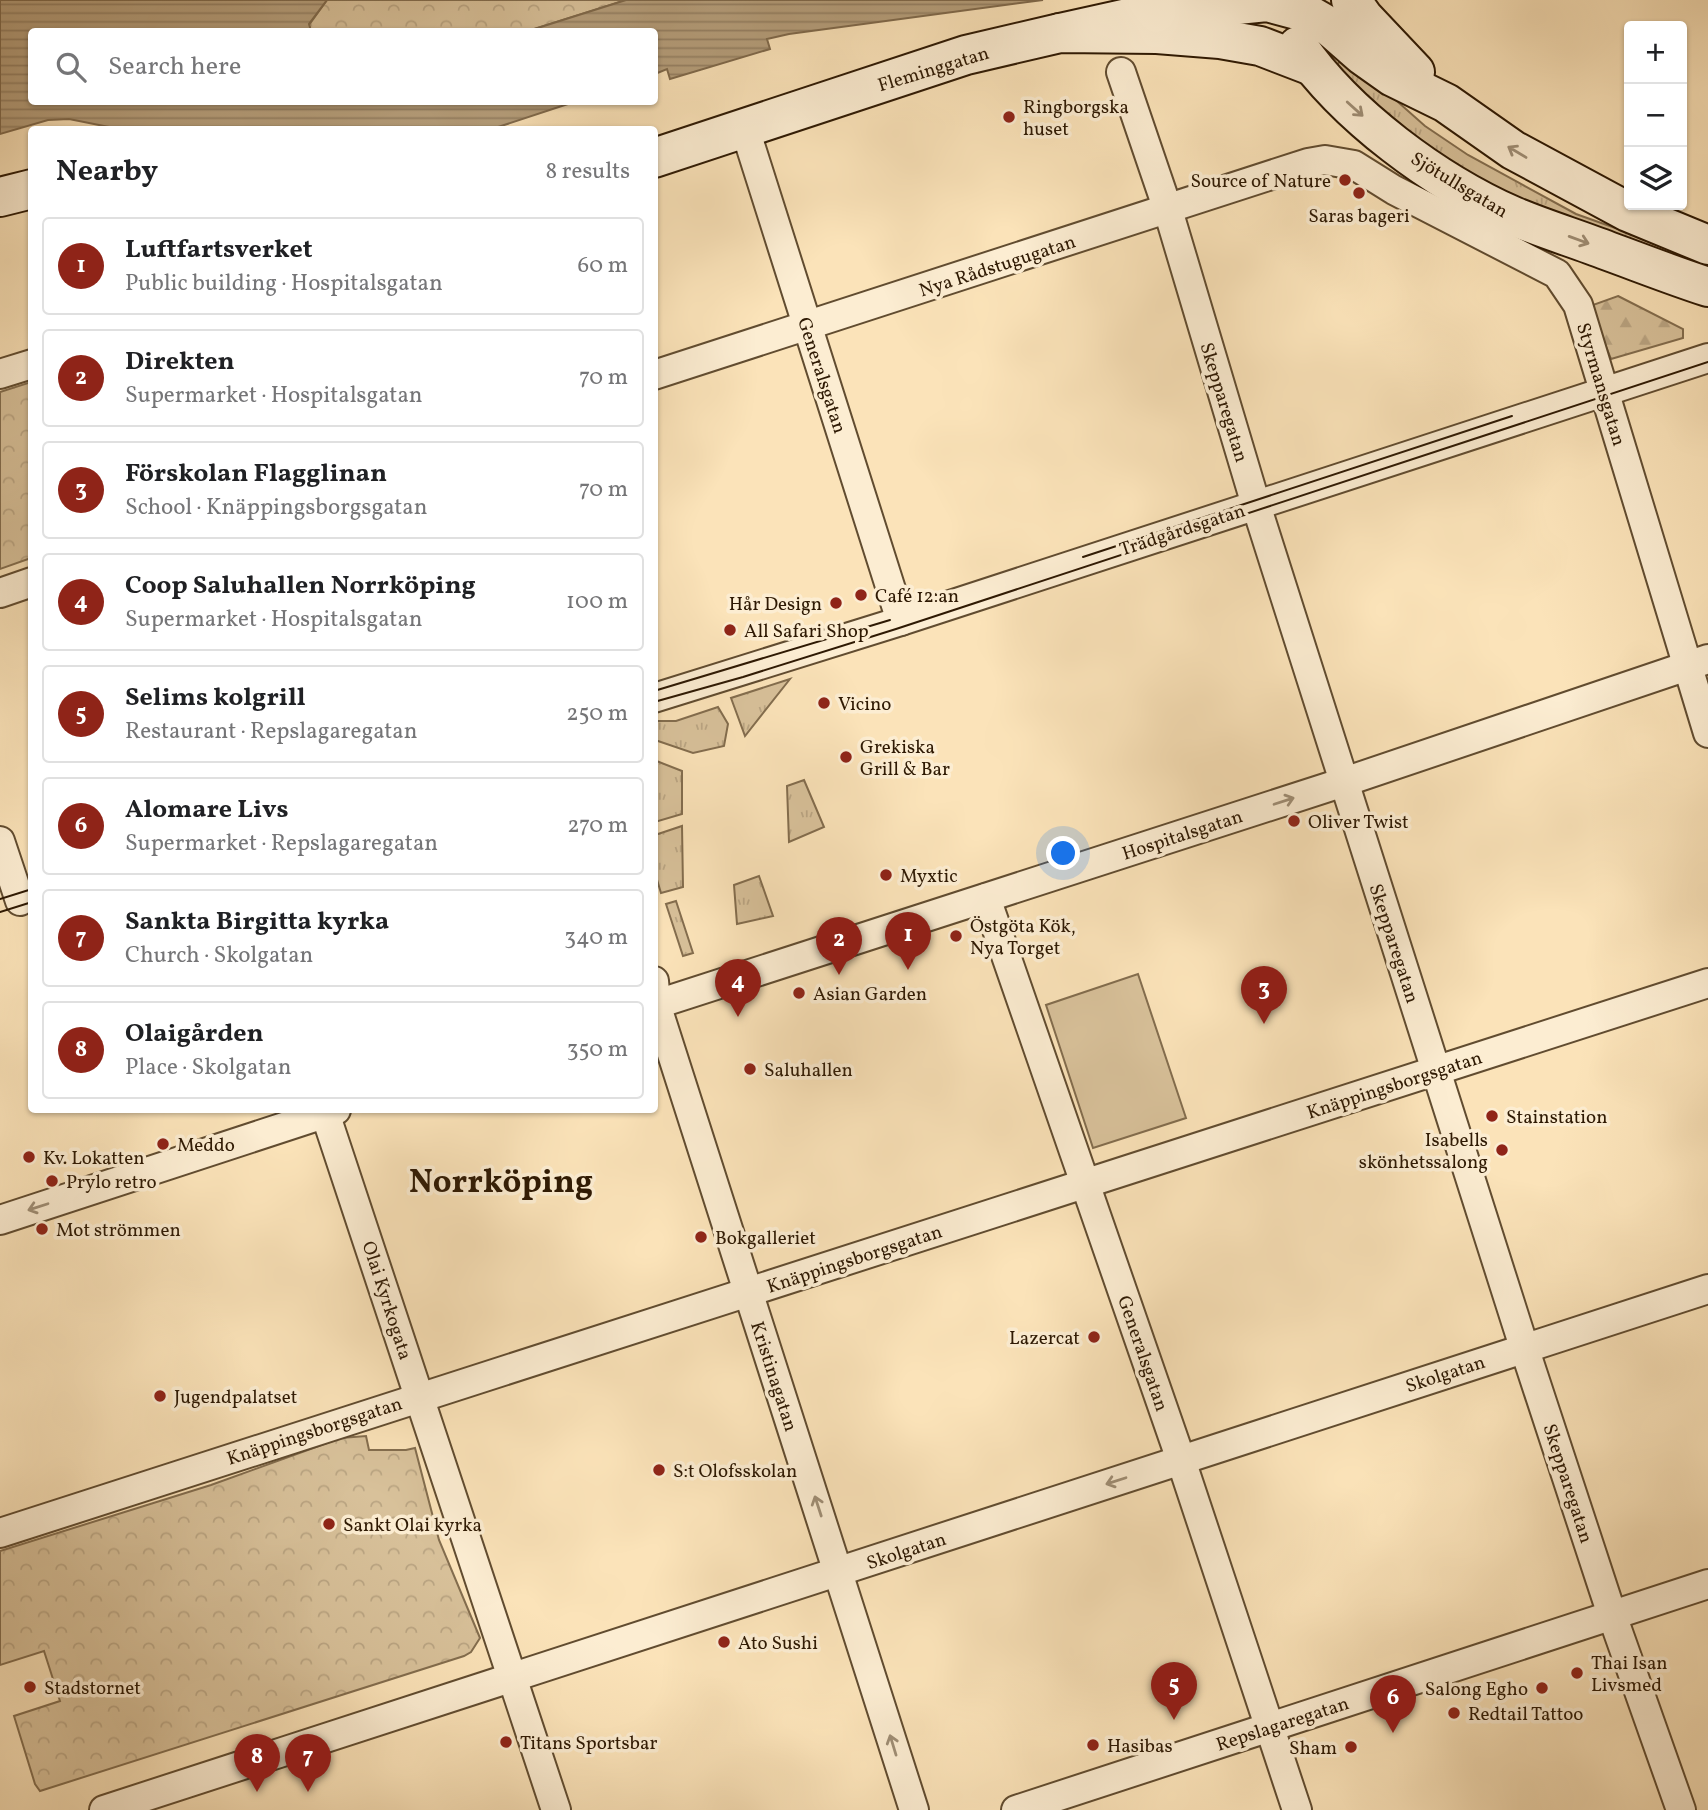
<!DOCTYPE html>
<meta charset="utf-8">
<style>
body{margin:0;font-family:Vollkorn,serif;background:#f2f2f2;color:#202124}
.controls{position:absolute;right:21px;top:21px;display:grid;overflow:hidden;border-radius:7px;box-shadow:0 2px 5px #0004}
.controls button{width:63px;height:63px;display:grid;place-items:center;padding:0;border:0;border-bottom:2px solid #e0e0e0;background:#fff;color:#202124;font:35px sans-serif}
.you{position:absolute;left:1064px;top:854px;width:24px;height:24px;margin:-18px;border:5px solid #fff;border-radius:50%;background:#1a73e8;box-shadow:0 0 0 10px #1a73e833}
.badge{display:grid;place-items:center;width:46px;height:46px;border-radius:50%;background:#8f2418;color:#fff;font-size:23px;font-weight:700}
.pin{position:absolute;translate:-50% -58px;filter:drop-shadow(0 2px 4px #0008)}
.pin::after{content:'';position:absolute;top:37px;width:24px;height:21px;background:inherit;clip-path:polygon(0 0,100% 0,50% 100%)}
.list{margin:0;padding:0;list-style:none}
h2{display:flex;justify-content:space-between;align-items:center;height:91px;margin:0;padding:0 28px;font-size:30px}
h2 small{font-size:23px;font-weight:400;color:#757577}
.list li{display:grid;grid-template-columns:46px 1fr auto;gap:21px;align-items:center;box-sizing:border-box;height:98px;margin:0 14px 14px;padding:0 14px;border:2px solid #e0e0e0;border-radius:7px}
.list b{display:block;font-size:26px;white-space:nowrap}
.list p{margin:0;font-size:23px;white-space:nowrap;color:#757577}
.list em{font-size:23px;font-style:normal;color:#757577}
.icon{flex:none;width:38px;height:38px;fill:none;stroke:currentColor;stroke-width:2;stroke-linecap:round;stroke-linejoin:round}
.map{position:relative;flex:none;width:1708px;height:1810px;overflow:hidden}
.search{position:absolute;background:#fff;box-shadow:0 2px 5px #0004;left:28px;top:28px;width:630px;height:77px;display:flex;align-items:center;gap:18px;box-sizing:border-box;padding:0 24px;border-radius:7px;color:#757577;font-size:26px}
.panel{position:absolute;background:#fff;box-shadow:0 2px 5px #0004;left:28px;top:126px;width:630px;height:987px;border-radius:7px}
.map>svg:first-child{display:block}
.grass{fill:url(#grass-tufts);stroke:#836d4e;stroke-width:2}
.forest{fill:url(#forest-firs);stroke:#836d4e;stroke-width:2}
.park{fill:url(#park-crowns);stroke:#836d4e;stroke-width:2}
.pitch{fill:#d8c19a;stroke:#836d4e;stroke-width:2}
.water{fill:url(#water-rules);stroke:#7f694b;stroke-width:2}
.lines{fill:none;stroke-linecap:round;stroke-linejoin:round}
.street-casing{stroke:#614c30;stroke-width:32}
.secondary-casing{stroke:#2e1903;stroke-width:42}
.street{stroke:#fcedd2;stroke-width:28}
.secondary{stroke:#fcedd2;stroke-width:38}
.tram{stroke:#2e1903;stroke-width:2}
.oneway{stroke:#9f8e75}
.poi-dot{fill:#8f2418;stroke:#fcedd2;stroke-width:2.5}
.labels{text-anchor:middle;stroke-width:7;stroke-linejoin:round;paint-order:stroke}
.street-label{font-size:19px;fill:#2e1903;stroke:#fcedd2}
.poi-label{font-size:19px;fill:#2e1903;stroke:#fcedd2;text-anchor:start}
.town-label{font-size:33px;font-weight:bold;fill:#2e1903;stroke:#fcedd2}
</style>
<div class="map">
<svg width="1708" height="1810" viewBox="0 0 1708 1810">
<defs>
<pattern id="grass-tufts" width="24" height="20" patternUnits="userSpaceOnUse" patternTransform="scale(1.75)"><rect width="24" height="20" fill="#d8c19a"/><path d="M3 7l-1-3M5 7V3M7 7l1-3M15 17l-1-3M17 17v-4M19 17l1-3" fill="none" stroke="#baa583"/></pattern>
<pattern id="forest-firs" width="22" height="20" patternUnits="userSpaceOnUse" patternTransform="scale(1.75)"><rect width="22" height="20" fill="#d8c19a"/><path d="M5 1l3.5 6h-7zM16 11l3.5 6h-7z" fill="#baa583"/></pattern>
<pattern id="park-crowns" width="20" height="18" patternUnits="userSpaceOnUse" patternTransform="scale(1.75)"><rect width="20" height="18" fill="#d8c19a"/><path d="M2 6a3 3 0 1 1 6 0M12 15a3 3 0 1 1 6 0" fill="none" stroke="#baa583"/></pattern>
<pattern id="water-rules" width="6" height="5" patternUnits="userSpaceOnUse" patternTransform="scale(1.75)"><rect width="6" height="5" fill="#b59e7b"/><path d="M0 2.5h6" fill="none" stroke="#948063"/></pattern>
</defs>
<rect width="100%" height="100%" fill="#fbe3b9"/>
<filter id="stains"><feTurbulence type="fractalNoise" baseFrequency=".00286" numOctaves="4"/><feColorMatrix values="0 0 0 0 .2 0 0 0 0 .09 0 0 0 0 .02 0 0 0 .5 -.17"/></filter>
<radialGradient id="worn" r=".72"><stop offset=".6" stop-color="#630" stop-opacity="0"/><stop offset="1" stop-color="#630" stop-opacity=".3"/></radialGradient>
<g class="grass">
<polygon points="1346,56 1425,126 1468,155 1576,214 1708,261 1708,275 1508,197 1405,136 1332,69"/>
<polygon points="790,679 745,736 731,698"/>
<polygon points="718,707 728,724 724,746 693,753 655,740 655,721 676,721"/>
<polygon points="654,760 682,771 682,814 655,822"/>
<polygon points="804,780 824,827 789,842 787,786"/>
<polygon points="682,826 683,887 661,893 655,873 655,835"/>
<polygon points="759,876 773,916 737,924 734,885"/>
<polygon points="676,901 693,953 683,956 666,904"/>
</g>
<polygon class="forest" points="1618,296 1683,329 1683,338 1611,359 1590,306"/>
<g class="park">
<polygon points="327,0 626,0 528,31 311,32 309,25"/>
<polygon points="31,382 31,558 0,569 0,392"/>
<polygon points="366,1436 369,1450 406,1450 415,1448 439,1540 480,1638 471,1652 464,1656 40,1791 35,1784 14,1716 60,1701 44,1651 0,1665 0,1551 211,1485 341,1438"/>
</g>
<polygon class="pitch" points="1138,974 1186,1118 1093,1148 1046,1005"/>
<g class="water">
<polygon points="0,0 327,0 309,24 311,31 32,32 32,102 574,102 492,129 124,130 69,119 48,120 0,134"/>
<polygon points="626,0 1043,0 789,34 767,39 770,49 670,79 667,69 655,74 654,32 528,31"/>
</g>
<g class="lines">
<defs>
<g id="street">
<polyline points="1121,72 1168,210 1256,505 1524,1347 1612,1615 1681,1810"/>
<polyline points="745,129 901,621"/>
<polyline points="0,374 32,364"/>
<polyline points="654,375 1308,163 1325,160 1354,165 1394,190 1557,274 1578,305 1708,733"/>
<polyline points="0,593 32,582"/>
<polyline points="654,698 901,621 1708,358"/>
<polyline points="0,841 20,901"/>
<polyline points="986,898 1181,1460 1297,1810"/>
<polyline points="654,981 656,1004 914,1810"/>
<polyline points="654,1005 1344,782 1708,659"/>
<polyline points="324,1110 556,1810"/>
<polyline points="0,1220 336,1110"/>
<polyline points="0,1533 1708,983"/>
<polyline points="104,1810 1708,1289"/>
<polyline points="1016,1810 1708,1584"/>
</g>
<g id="secondary">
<polyline points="1351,0 1364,18 1415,72"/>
<polyline points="1060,33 1146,14 1267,2 1304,12 1330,27 1362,55 1393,77 1446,103 1513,150 1628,212 1708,245"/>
<path d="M 1298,46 C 1346,116 1436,182 1513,216 C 1544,229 1577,239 1608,251 C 1641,263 1674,276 1708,287"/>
<polyline points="654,158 966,55 1060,33 1157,34 1220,39 1260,46 1312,66"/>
<polyline points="0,197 32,189"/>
</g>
</defs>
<use href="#street" class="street-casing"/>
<use href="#secondary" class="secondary-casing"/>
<use href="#street" class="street"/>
<use href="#secondary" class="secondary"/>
<g class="tram">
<polyline points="1083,557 1512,416"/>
<polyline points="654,691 890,620"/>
<polyline points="654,702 743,677 896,629 1708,362"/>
<polyline points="0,899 32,889"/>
<polyline points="0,912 32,902"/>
</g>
</g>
<defs><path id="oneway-shaft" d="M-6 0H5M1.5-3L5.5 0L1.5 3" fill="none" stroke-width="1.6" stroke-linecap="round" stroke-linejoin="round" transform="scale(1.75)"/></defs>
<g class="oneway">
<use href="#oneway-shaft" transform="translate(1355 109) rotate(42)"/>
<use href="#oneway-shaft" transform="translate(1517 152) rotate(-149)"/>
<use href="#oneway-shaft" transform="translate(1579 240) rotate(20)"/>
<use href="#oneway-shaft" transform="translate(1284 801) rotate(-18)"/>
<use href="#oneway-shaft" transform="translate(38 1207) rotate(162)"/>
<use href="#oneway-shaft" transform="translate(1116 1481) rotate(162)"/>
<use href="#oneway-shaft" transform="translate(818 1506) rotate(-108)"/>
<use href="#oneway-shaft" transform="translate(893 1745) rotate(-107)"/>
</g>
<g class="poi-dot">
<circle cx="1009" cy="117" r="7"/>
<circle cx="1345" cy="180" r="7"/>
<circle cx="1359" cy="193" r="7"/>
<circle cx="861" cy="595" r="7"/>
<circle cx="836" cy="603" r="7"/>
<circle cx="730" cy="630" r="7"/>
<circle cx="824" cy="703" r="7"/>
<circle cx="846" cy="757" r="7"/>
<circle cx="1294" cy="821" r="7"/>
<circle cx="886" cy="875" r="7"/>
<circle cx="956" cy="936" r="7"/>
<circle cx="799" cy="993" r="7"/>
<circle cx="750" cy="1069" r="7"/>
<circle cx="1492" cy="1116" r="7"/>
<circle cx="163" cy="1144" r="7"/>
<circle cx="1502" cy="1150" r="7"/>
<circle cx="29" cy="1157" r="7"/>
<circle cx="52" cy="1181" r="7"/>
<circle cx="42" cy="1229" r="7"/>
<circle cx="701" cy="1237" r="7"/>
<circle cx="1094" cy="1337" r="7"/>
<circle cx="160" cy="1396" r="7"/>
<circle cx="659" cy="1470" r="7"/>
<circle cx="329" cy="1524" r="7"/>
<circle cx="724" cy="1642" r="7"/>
<circle cx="1577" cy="1673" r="7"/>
<circle cx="30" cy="1687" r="7"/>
<circle cx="1542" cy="1688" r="7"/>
<circle cx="1454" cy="1713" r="7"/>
<circle cx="506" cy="1742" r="7"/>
<circle cx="1093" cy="1745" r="7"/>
<circle cx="1351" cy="1747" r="7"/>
</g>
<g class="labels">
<g class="street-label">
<text transform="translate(933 68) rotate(-17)" y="7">Fleminggatan</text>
<text transform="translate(1460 184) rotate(31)" y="7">Sjötullsgatan</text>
<text transform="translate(997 265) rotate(-18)" y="7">Nya Rådstugugatan</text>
<text transform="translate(823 375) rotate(72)" y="7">Generalsgatan</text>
<text transform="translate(1602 384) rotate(73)" y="7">Styrmansgatan</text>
<text transform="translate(1225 402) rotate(73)" y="7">Skepparegatan</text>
<text transform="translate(1182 529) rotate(-18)" y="7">Trädgårdsgatan</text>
<text transform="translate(1182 834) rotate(-18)" y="7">Hospitalsgatan</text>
<text transform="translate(1395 943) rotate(72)" y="7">Skepparegatan</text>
<text transform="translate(1394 1084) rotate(-18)" y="7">Knäppingsborgsgatan</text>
<text transform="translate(854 1258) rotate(-18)" y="7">Knäppingsborgsgatan</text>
<text transform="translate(388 1300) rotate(72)" y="7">Olai Kyrkogata</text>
<text transform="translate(1144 1353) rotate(71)" y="7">Generalsgatan</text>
<text transform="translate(1445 1373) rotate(-18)" y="7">Skolgatan</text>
<text transform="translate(775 1376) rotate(72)" y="7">Kristinagatan</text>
<text transform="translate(314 1430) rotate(-18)" y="7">Knäppingsborgsgatan</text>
<text transform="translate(1569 1483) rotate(72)" y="7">Skepparegatan</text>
<text transform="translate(906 1550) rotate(-18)" y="7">Skolgatan</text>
<text transform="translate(1282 1723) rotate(-18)" y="7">Repslagaregatan</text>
</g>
<g class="poi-label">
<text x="1023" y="113">Ringborgska<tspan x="1023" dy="22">huset</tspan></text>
<text x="1331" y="187" text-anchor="end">Source of Nature</text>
<text x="1359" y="222" text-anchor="middle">Saras bageri</text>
<text x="875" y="602">Café 12:an</text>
<text x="822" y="610" text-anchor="end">Hår Design</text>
<text x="744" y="637">All Safari Shop</text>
<text x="838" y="710">Vicino</text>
<text x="860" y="753">Grekiska<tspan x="860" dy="22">Grill &amp; Bar</tspan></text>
<text x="1308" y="828">Oliver Twist</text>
<text x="900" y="882">Myxtic</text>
<text x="970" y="932">Östgöta Kök,<tspan x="970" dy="22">Nya Torget</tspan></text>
<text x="813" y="1000">Asian Garden</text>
<text x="764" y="1076">Saluhallen</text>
<text x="1506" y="1123">Stainstation</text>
<text x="1488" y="1146" text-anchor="end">Isabells<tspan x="1488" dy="22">skönhetssalong</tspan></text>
<text x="177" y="1151">Meddo</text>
<text x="43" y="1164">Kv. Lokatten</text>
<text x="66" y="1188">Prylo retro</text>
<text x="56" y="1236">Mot strömmen</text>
<text x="715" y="1244">Bokgalleriet</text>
<text x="1080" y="1344" text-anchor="end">Lazercat</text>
<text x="174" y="1403">Jugendpalatset</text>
<text x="673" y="1477">S:t Olofsskolan</text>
<text x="343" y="1531">Sankt Olai kyrka</text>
<text x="738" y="1649">Ato Sushi</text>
<text x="1591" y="1669">Thai Isan<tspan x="1591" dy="22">Livsmed</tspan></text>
<text x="44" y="1694">Stadstornet</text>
<text x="1528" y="1695" text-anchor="end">Salong Egho</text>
<text x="1468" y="1720">Redtail Tattoo</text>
<text x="520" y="1749">Titans Sportsbar</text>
<text x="1107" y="1752">Hasibas</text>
<text x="1337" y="1754" text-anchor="end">Sham</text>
</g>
<g class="town-label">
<text x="501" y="1192">Norrköping</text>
</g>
</g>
<rect width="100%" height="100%" filter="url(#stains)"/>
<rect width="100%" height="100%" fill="url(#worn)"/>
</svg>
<div class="controls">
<button>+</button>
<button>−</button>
<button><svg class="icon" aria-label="layers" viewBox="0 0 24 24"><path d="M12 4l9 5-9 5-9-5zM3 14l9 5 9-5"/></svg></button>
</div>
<div class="you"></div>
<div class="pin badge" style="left:908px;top:970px">1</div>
<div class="pin badge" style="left:839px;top:975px">2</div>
<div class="pin badge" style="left:1264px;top:1024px">3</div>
<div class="pin badge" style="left:738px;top:1017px">4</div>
<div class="pin badge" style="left:1174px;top:1720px">5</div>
<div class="pin badge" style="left:1393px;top:1733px">6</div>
<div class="pin badge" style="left:308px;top:1792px">7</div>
<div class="pin badge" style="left:257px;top:1792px">8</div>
<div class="search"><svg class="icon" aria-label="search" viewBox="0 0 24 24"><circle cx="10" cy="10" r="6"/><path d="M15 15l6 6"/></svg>Search here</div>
<section class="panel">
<h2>Nearby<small>8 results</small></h2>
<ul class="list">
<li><span class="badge">1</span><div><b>Luftfartsverket</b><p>Public building · Hospitalsgatan</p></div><em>60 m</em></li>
<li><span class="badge">2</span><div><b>Direkten</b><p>Supermarket · Hospitalsgatan</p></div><em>70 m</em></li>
<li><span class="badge">3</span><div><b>Förskolan Flagglinan</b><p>School · Knäppingsborgsgatan</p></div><em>70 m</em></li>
<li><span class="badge">4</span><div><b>Coop Saluhallen Norrköping</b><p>Supermarket · Hospitalsgatan</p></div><em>100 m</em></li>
<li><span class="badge">5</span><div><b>Selims kolgrill</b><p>Restaurant · Repslagaregatan</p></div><em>250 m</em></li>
<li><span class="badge">6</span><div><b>Alomare Livs</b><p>Supermarket · Repslagaregatan</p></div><em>270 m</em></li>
<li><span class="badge">7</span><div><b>Sankta Birgitta kyrka</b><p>Church · Skolgatan</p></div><em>340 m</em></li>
<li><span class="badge">8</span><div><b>Olaigården</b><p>Place · Skolgatan</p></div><em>350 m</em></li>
</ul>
</section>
</div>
